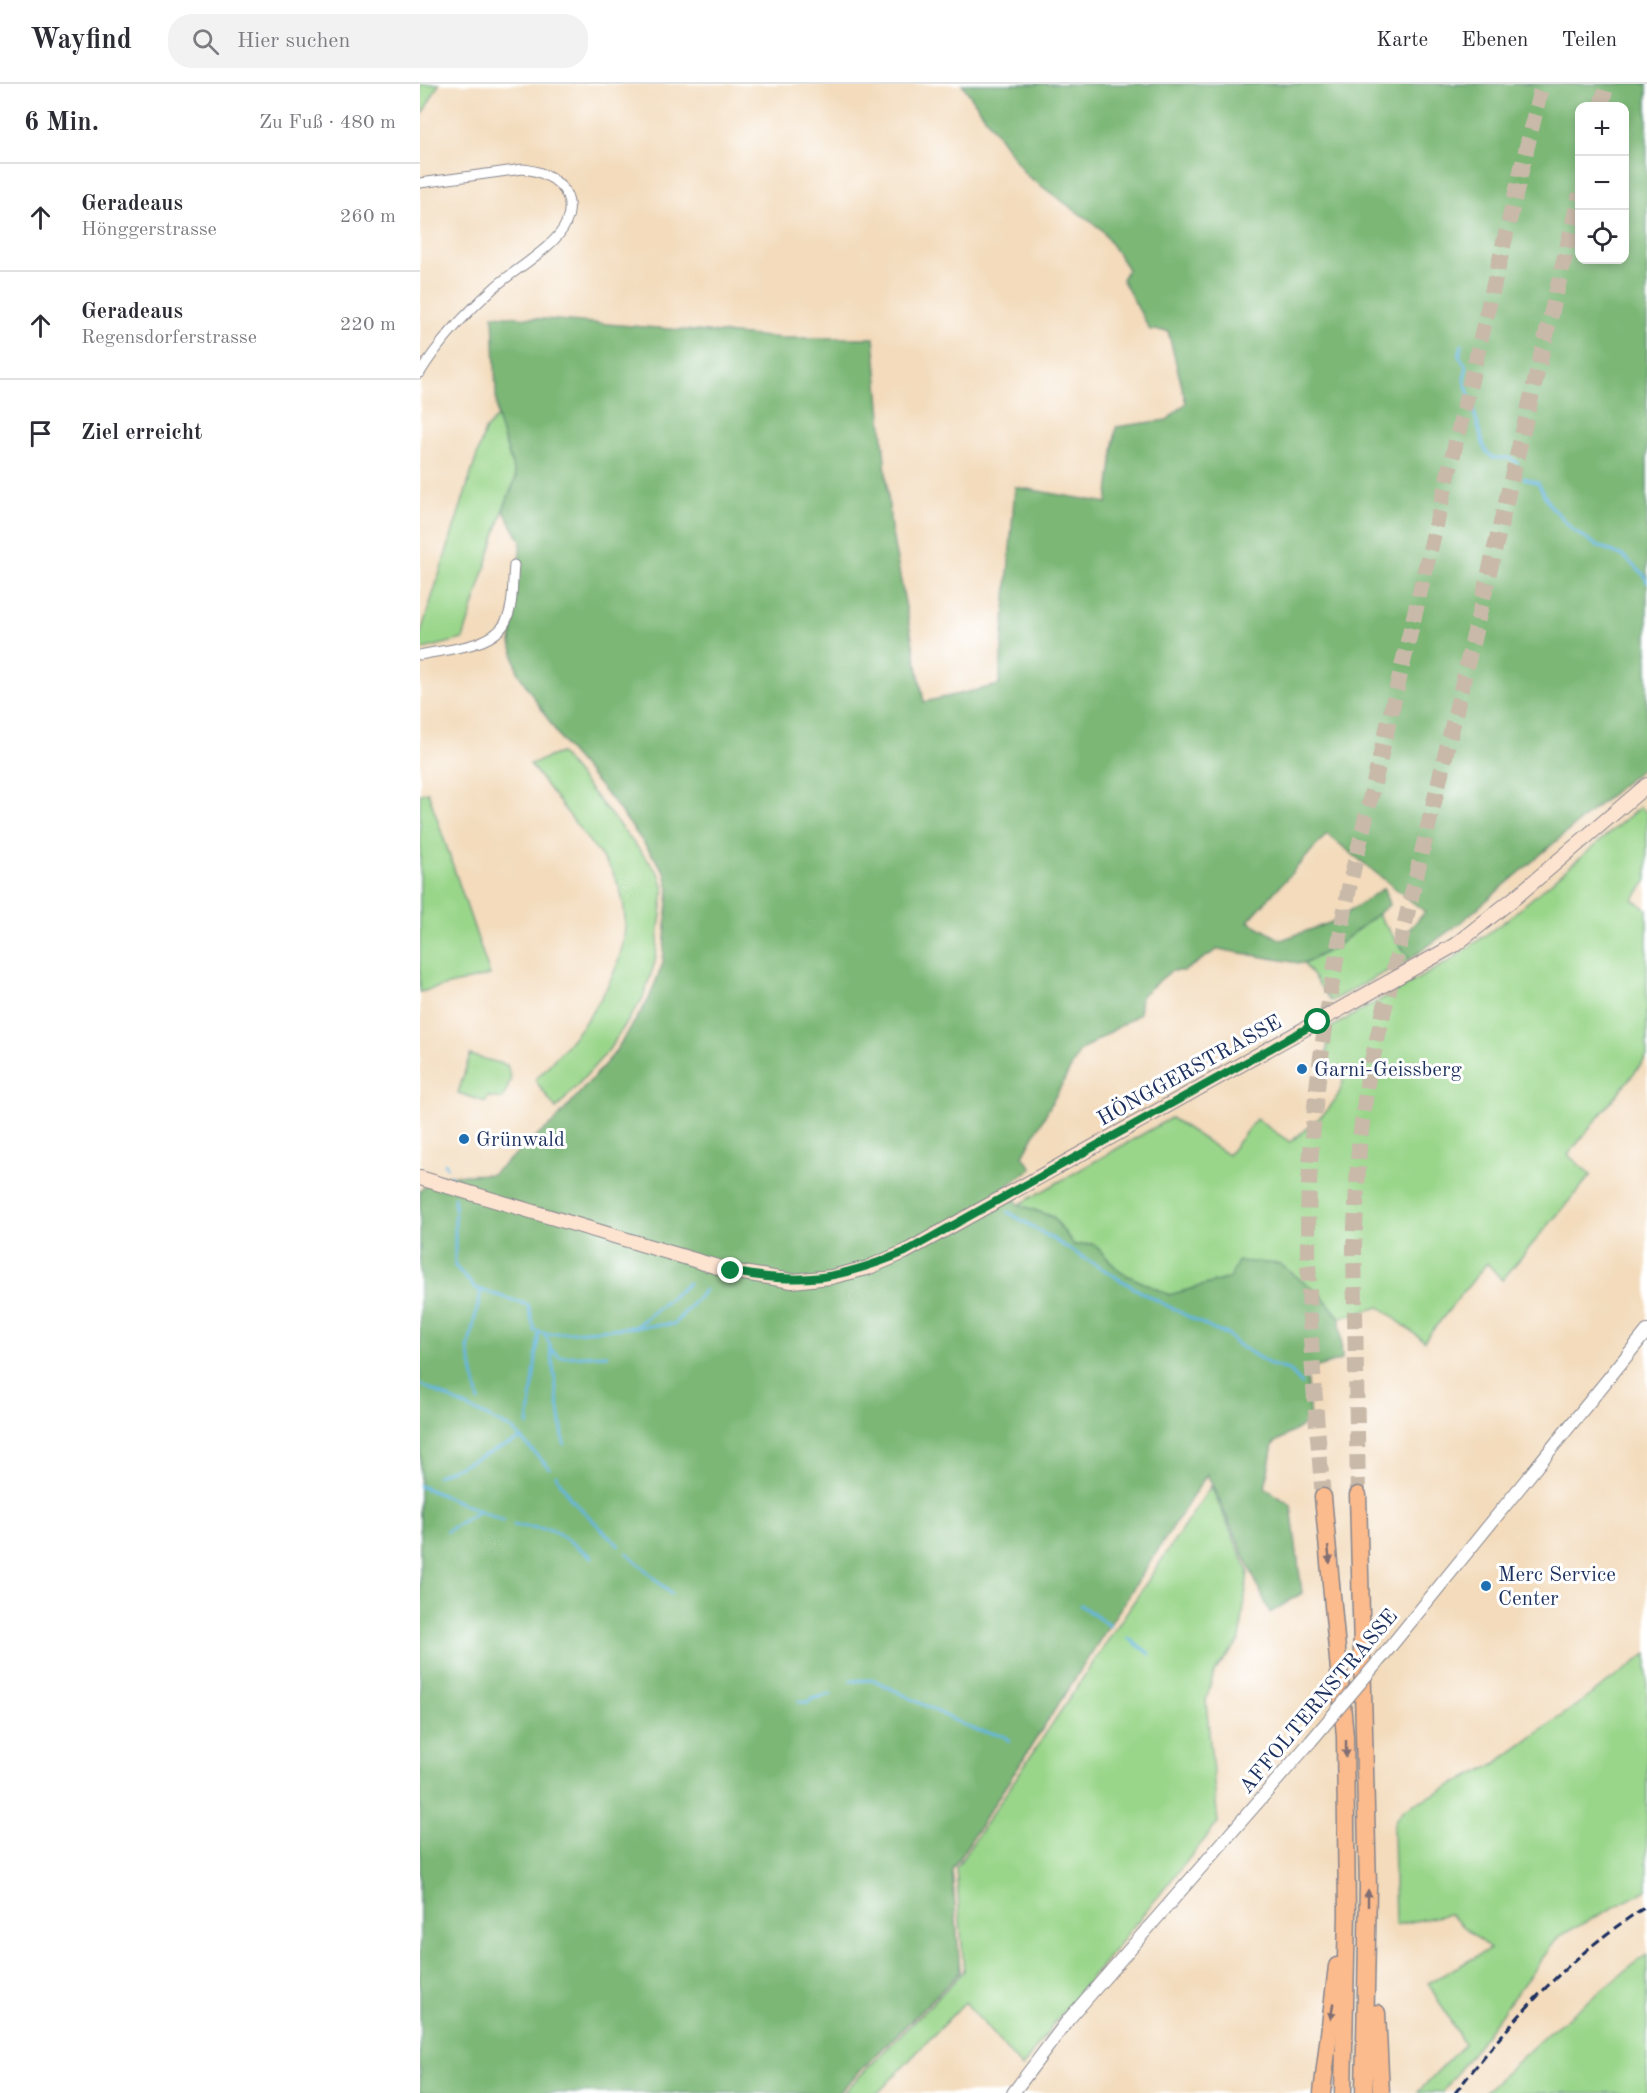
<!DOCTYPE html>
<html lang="de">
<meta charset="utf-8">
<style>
body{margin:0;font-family:"Old Standard TT",serif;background:#f2f2f3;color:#2b2b33}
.controls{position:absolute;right:18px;top:18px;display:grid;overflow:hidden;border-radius:12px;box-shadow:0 3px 9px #0003}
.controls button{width:54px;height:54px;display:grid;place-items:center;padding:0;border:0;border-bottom:2px solid #e1e1e2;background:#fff;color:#2b2b33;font:30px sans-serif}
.stop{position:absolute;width:18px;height:18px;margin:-14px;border:4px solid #0b8043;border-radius:50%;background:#fff}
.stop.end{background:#0b8043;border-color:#fff;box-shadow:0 2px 6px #0008}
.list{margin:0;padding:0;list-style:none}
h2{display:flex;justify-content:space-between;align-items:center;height:78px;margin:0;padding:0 24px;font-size:26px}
h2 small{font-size:20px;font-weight:400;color:#7c7c81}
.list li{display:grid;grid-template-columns:39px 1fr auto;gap:18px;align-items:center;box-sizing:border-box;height:108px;padding:0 24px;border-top:2px solid #e1e1e2}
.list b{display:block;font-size:22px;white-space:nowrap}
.list p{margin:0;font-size:20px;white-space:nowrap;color:#7c7c81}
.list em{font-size:20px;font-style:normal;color:#7c7c81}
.icon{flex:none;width:33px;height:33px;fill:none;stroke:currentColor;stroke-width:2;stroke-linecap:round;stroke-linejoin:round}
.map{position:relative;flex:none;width:1227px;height:2009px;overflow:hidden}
header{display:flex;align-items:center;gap:36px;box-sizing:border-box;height:84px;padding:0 30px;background:#fff;border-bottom:2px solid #e1e1e2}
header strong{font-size:28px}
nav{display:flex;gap:33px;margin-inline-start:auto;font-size:21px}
.search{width:420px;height:54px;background:#f2f2f3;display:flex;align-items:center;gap:15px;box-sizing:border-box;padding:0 21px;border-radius:24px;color:#7c7c81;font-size:22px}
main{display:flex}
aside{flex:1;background:#fff}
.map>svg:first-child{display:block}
.green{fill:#9ad68a;stroke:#5a8274;stroke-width:1.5}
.forest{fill:#7bb776;stroke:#4b736a;stroke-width:1.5;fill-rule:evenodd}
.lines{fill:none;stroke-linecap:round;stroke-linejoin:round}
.stream{stroke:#65b6e0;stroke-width:3}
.motorway-tunnel{stroke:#c8b9a9;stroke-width:16;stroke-dasharray:16 8;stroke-linecap:butt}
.minor-casing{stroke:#87858d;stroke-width:11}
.tertiary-casing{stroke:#87858d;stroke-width:14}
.secondary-casing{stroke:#87858d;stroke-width:16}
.motorway-casing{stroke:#87858d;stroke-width:19}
.minor{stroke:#fff;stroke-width:9}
.tertiary{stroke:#fff;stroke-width:12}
.secondary{stroke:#fde4d1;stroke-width:14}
.motorway{stroke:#fbbb8c;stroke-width:16}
.rail{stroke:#1b2f5e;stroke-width:3;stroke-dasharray:9 4.5;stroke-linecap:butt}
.tertiary-bridge-casing{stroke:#87858d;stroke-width:14;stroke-linecap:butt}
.tertiary-bridge{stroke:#fff;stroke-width:12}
.oneway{fill:#806e73}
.route{stroke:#0b8043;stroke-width:8}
.poi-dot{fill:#1f6fb2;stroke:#fff;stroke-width:2}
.labels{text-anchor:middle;stroke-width:6;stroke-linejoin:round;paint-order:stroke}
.poi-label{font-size:21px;fill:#1b2f5e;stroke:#fff;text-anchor:start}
.street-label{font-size:21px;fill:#1b2f5e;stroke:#fff}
</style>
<header>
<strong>Wayfind</strong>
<div class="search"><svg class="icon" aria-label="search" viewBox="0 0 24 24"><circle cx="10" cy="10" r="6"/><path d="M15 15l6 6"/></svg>Hier suchen</div>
<nav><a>Karte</a><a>Ebenen</a><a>Teilen</a></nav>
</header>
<main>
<aside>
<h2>6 Min.<small>Zu Fuß · 480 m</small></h2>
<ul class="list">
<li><svg class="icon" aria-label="ahead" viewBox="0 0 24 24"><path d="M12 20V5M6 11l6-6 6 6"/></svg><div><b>Geradeaus</b><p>Hönggerstrasse</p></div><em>260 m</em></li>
<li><svg class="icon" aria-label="ahead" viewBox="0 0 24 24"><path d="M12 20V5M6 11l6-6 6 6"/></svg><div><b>Geradeaus</b><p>Regensdorferstrasse</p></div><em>220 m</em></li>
<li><svg class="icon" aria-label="arrive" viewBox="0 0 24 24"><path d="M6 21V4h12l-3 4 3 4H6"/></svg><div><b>Ziel erreicht</b></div></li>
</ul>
</aside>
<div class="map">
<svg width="1227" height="2009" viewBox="0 0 1227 2009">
<rect width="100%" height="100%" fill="#fff"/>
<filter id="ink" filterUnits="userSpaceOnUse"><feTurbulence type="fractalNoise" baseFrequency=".0167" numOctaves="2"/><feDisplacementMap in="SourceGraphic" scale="12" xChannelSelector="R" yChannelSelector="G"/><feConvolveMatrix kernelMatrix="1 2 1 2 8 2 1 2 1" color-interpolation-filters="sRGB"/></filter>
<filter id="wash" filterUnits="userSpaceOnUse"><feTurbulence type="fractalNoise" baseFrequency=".008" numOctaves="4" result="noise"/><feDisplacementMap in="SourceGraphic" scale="24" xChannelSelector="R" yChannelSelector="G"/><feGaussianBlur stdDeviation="1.35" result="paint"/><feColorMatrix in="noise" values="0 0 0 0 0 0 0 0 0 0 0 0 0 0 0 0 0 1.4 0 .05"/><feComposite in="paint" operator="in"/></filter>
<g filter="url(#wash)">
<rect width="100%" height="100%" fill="#f3dbbc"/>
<g class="green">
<polygon points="0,0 19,0 0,34"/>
<polygon points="77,333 96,394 83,426 43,555 0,566 0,551 65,346"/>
<path d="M 140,669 L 240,791 L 244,806 L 235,878 L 223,914 L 188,967 L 136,1025 L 115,996 C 165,943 233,867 193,789 C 186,776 174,764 165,752 C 147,728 128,704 110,680 Z"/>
<polygon points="8,708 70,891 0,908 0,710"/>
<path d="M 1220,723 L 1227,729 L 1227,796 L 1213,816 L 1227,825 L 1227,973 L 1148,1071 L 1171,1091 L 1082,1196 L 1067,1179 L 1004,1257 L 960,1223 L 920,1234 L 902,1212 L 810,1194 L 750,1211 L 700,1188 L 674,1160 L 654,1161 L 633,1133 L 598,1121 L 751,1034 L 808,1071 L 836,1035 L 870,1058 C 889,1043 926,1017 923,990 L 910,984 L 906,973 L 910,944 L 1028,878 L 1089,834 Z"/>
<polygon points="957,830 990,875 911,917 884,880 918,861"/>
<polygon points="50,971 87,981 91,995 83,1015 68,1013 66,1018 38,1009"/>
<polygon points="791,1402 828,1487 820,1556 794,1588 786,1617 798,1739 631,1943 602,1984 545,1918 458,2009 423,2009 544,1887 536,1784"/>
<polygon points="1227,1570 1227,1806 1139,1852 1022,2009 997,2009 1044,1960 1008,1899 1070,1865 1029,1830 975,1841 973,1744 976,1735 984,1725 1075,1680"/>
<polygon points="1227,1870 1227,2009 1064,2009 1127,1950"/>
</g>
<path class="forest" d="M 542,0 L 1227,0 L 1227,680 L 1040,839 L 990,875 L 978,858 L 1005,828 L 907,750 L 828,837 L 861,856 L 915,837 L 964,804 L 969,821 L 918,861 L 884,880 L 798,865 L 764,887 L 751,887 L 721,912 L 719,930 L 660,967 L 603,1072 L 612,1084 L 587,1102 L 598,1120 L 633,1133 L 654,1161 L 674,1160 L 700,1188 L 749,1211 L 810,1194 L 818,1177 L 860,1180 L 902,1212 L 920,1234 L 922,1276 L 886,1286 L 890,1337 L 853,1360 L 845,1404 L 871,1421 L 882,1509 L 850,1529 L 787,1390 L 532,1785 L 540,1888 L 418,2009 L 0,2009 L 0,1107 L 17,1092 L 72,1090 L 135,1037 L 193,971 L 228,917 L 243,879 L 249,805 L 245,788 L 195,720 L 146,663 L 98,589 L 91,559 L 101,457 L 83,426 L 96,394 L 77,333 L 73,231 L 363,254 L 454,254 L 471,445 L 504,618 L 579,601 L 595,403 L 687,419 L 696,343 L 747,336 L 766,319 L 748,247 L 730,246 L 702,195 L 708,185 L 681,145 L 606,91 ZM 1160,22 L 1204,22 L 1204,176 L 1160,176 Z"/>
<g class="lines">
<g class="stream">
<polyline points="1042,261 1039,272 1047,283 1044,294 1065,366 1073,374 1090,374 1097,379"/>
<polyline points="1104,394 1118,399 1129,420 1153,446 1176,461 1203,472 1224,491 1227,498"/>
<polyline points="25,1079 27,1083"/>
<polyline points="30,1091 32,1098"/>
<polyline points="34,1113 35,1126"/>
<polyline points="588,1128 719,1207 796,1247 808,1250 815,1259 851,1281 869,1286 882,1300"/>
<polyline points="35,1130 35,1182 55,1204 108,1221 115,1247 127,1250 254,1240 285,1206"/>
<polyline points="215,1243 269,1199"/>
<polyline points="125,1250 130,1262 144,1360"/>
<polyline points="131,1266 140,1273 187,1271"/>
<polyline points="0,1300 92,1345 129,1384"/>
<polyline points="59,1317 48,1265 61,1207"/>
<polyline points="108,1341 119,1248"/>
<polyline points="136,1391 150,1414 199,1462"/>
<polyline points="17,1392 102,1354"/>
<polyline points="0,1402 84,1437"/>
<polyline points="94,1441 133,1446 172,1473"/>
<polyline points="27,1447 59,1427"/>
<polyline points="207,1469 251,1510"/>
<polyline points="660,1521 690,1542"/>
<polyline points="708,1554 730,1570"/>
<polyline points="430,1597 454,1596 552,1645 584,1652 589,1657"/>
<polyline points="379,1617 388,1619 391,1615 411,1610"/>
</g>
</g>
</g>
<g filter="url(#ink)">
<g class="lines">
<g class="motorway-tunnel">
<polyline points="1181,22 1187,0"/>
<polyline points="938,1411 934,1164 939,1063 948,993 1160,110"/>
<path d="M 903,1413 C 894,1309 885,1205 889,1100 C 894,999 911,899 930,799 L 1122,0"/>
</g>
<defs>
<g id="minor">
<path d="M 0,99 L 103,85 C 131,88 159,107 146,139 C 137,162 94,186 75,203 C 46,229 20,256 0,289"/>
<path d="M 0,571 C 25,565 73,564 86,537 C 94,521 92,499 94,481"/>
</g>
<g id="tertiary">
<polyline points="962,1573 1227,1247"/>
<polyline points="593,2009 648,1936 891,1657"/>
</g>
<polyline id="secondary" points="0,1094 311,1187 372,1197 411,1193 447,1184 485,1168 1035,861 1097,812 1227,701"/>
<g id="motorway">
<polyline points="938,1411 948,1803 944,2009"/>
<polyline points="903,1413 925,1652 927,1829 923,2009"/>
<polyline points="957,1929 961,2009"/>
<polyline points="902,2009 917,1882"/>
</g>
</defs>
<use href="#minor" class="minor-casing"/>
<use href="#tertiary" class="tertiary-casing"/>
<use href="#secondary" class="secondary-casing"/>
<use href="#motorway" class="motorway-casing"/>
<use href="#minor" class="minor"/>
<use href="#tertiary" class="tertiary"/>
<use href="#secondary" class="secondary"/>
<use href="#motorway" class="motorway"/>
<path class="rail" d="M 1035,2009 C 1091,1937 1149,1871 1227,1822"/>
<defs>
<polyline id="tertiary-bridge" points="891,1657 962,1573"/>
</defs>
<use href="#tertiary-bridge" class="tertiary-bridge-casing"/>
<use href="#tertiary-bridge" class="tertiary-bridge"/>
</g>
<defs><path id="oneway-solid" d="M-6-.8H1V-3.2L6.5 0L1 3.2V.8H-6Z" transform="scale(1.5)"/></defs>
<g class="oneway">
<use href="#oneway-solid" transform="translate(909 1471) rotate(84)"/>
<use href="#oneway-solid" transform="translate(926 1665) rotate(90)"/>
<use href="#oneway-solid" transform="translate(948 1814) rotate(-90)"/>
<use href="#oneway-solid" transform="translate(912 1927) rotate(99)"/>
</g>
</g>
<g class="lines" filter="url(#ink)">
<path class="route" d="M 311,1187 C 382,1202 419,1195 485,1168 L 898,938"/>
</g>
<g class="poi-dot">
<circle cx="882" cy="985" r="6"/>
<circle cx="44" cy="1055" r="6"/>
<circle cx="1066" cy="1502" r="6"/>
</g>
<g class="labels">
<g class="poi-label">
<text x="894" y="992">Garni-Geissberg</text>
<text x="56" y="1062">Grünwald</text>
<text x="1078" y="1497">Merc Service<tspan x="1078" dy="24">Center</tspan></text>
</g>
<g class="street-label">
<text transform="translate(769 986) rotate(-29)" y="7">HÖNGGERSTRASSE</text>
<text transform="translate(898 1617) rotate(-50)" y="7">AFFOLTERNSTRASSE</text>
</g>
</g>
</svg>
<div class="controls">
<button>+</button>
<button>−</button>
<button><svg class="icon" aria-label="locate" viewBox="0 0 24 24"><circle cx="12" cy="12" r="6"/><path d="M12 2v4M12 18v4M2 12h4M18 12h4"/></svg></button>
</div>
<div class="stop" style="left:898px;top:938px"></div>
<div class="stop end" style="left:311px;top:1187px"></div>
</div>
</main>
